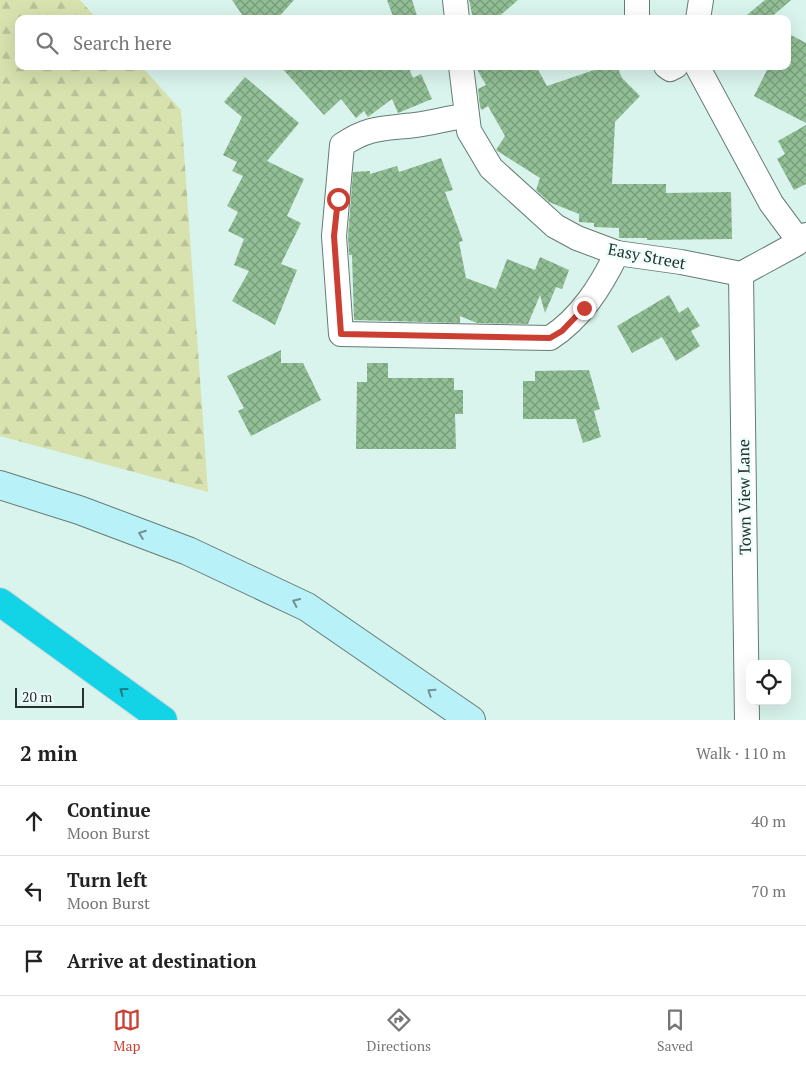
<!DOCTYPE html>
<meta charset="utf-8">
<style>
body{margin:0;font-family:"PT Serif",serif;background:#f6f6f6;color:#222}
.controls{position:absolute;right:15px;bottom:15px;display:grid;overflow:hidden;border-radius:10px;box-shadow:0 5px 20px #0002}
.controls button{width:45px;height:45px;display:grid;place-items:center;padding:0;border:0;border-bottom:1px solid #e0e0e0;background:#fff;color:#222;font:25px sans-serif}
.scale{position:absolute;left:15px;bottom:12px;width:69px;box-sizing:border-box;padding-left:5px;border:2px solid #27312f;border-top:0;font-size:14px;line-height:18px;white-space:nowrap;color:#27312f;-webkit-text-stroke:4px #eefefa;paint-order:stroke}
.stop{position:absolute;width:15px;height:15px;margin:-11px;border:4px solid #cb3e32;border-radius:50%;background:#fff}
.stop.end{background:#cb3e32;border-color:#fff;box-shadow:0 1px 5px #0008}
.list{margin:0;padding:0;list-style:none}
h2{display:flex;justify-content:space-between;align-items:center;height:65px;margin:0;padding:0 20px;font-size:21px}
h2 small{font-size:16px;font-weight:400;color:#767676}
.list li{display:grid;grid-template-columns:32px 1fr auto;gap:15px;align-items:center;box-sizing:border-box;height:70px;padding:0 20px;border-top:1px solid #e0e0e0}
.list b{display:block;font-size:19px;white-space:nowrap}
.list p{margin:0;font-size:16px;white-space:nowrap;color:#767676}
.list em{font-size:16px;font-style:normal;color:#767676}
.icon{flex:none;width:28px;height:28px;fill:none;stroke:currentColor;stroke-width:2;stroke-linecap:round;stroke-linejoin:round}
.map{position:relative;flex:none;width:806px;height:720px;overflow:hidden}
.search{position:absolute;background:#fff;box-shadow:0 5px 20px #0002;left:15px;right:15px;top:15px;height:55px;display:flex;align-items:center;gap:12px;box-sizing:border-box;padding:0 18px;border-radius:10px;color:#767676;font-size:19px}
.sheet{height:275px;background:#fff}
nav{display:flex;justify-content:space-around;align-items:center;box-sizing:border-box;height:70px;border-top:1px solid #e0e0e0;background:#fff;font-size:14px;color:#767676}
nav a{display:grid;justify-items:center;gap:2px}
nav .on{color:#cb3e32}
.map>svg:first-child{display:block}
.forest{fill:url(#forest-firs)}
.building{fill:url(#building-cross-hatch)}
.lines{fill:none;stroke-linecap:round;stroke-linejoin:round}
.minor-casing{stroke:#657c76;stroke-width:26}
.secondary-casing{stroke:#657c76;stroke-width:30}
.motorway-casing{stroke:#d8dada;stroke-width:30}
.minor{stroke:#fff;stroke-width:24}
.secondary{stroke:#b8f2f8;stroke-width:28}
.motorway{stroke:#13d4e7;stroke-width:28}
.oneway{stroke:#709294}
.oneway2{stroke:#1e7a82}
.route{stroke:#cb3e32;stroke-width:6}
.labels{text-anchor:middle;stroke-width:5;stroke-linejoin:round;paint-order:stroke}
.street-label{font-size:16px;fill:#27312f;stroke:#eefefa}
</style>
<div class="map">
<svg width="806" height="720" viewBox="0 0 806 720">
<defs>
<pattern id="forest-firs" width="22" height="20" patternUnits="userSpaceOnUse" patternTransform="scale(1.25)"><rect width="22" height="20" fill="#d7e2af"/><path d="M5 1l3.5 6h-7zM16 11l3.5 6h-7z" fill="#b9c297"/></pattern>
<pattern id="building-cross-hatch" width="8" height="8" patternUnits="userSpaceOnUse" patternTransform="scale(1.25)"><rect width="8" height="8" fill="#92bf96"/><path d="M0 0l8 8M0 8l8-8" fill="none" stroke="#779c7b"/></pattern>
</defs>
<rect width="100%" height="100%" fill="#d9f4ec"/>
<polygon class="forest" points="0,0 80,0 97,19 19,19 19,66 141,66 181,110 208,492 0,436"/>
<g class="building">
<polygon points="232,0 294,0 277,19 245,19"/>
<polygon points="387,0 412,0 418,19 394,19"/>
<polygon points="469,0 518,0 496,19 473,19"/>
<polygon points="765,0 791,0 769,19 742,19"/>
<polygon points="787,33 806,43 806,123 754,96 769,66 787,66"/>
<polygon points="280,66 408,66 413,78 421,74 432,99 398,113 392,99 368,117 364,111 356,118 341,99 324,115"/>
<polygon points="475,66 536,66 547,86 606,66 617,66 622,78 640,96 615,122 612,184 666,184 666,193 731,192 732,239 647,240 647,238 619,238 619,228 594,227 594,223 579,222 579,214 549,202 536,190 540,178 496,150 505,136 488,106 482,110 480,107 478,89 486,85"/>
<polygon points="245,77 299,123 267,161 304,179 287,216 301,223 281,264 297,270 275,325 232,301 249,271 234,265 244,239 228,231 238,212 227,206 243,176 232,171 237,162 223,155 242,117 224,102"/>
<polygon points="806,125 806,184 794,190 777,159 785,154 778,141"/>
<polygon points="441,158 453,190 445,192 463,241 459,242 466,278 496,289 507,259 535,270 540,257 569,270 562,289 556,287 545,313 540,295 528,324 477,323 460,316 460,323 354,320 352,255 349,255 348,236 353,172 370,171 370,174 397,166 399,172"/>
<polygon points="669,295 679,313 688,307 700,326 691,331 700,346 676,361 662,337 632,353 617,326"/>
<polygon points="281,350 281,363 303,363 321,400 251,436 238,411 244,408 227,376"/>
<polygon points="367,363 388,363 388,378 454,378 454,390 463,390 463,414 455,414 456,449 356,449 357,382 367,382"/>
<polygon points="589,370 600,409 594,411 601,437 583,443 576,419 523,419 523,381 535,381 535,371"/>
</g>
<g class="lines">
<defs>
<g id="minor">
<polyline points="455,0 457,19"/>
<polyline points="637,0 637,19"/>
<polyline points="698,19 701,0"/>
<polyline points="461,66 469,131 491,168 555,226 577,238 617,253 681,262 741,274 796,244 806,235"/>
<polyline points="666,66 670,69 676,66"/>
<polyline points="697,66 771,203 799,241"/>
<path d="M 465,116 C 448,118 432,123 415,125 C 384,129 370,126 342,145 L 334,236 L 341,334 L 550,338 C 581,318 601,286 617,253"/>
<polyline points="741,274 747,720"/>
</g>
<polyline id="secondary" points="0,485 79,510 188,551 307,607 471,720"/>
<polyline id="motorway" points="0,602 163,720"/>
</defs>
<use href="#minor" class="minor-casing"/>
<use href="#secondary" class="secondary-casing"/>
<use href="#motorway" class="motorway-casing"/>
<use href="#minor" class="minor"/>
<use href="#secondary" class="secondary"/>
<use href="#motorway" class="motorway"/>
</g>
<defs><path id="oneway-chevron" d="M-2-3.5L2.5 0L-2 3.5" fill="none" stroke-width="1.6" stroke-linecap="round" stroke-linejoin="round" transform="scale(1.25)"/></defs>
<g class="oneway">
<use href="#oneway-chevron" transform="translate(142 534) rotate(-160)"/>
<use href="#oneway-chevron" transform="translate(296 602) rotate(-155)"/>
<use href="#oneway-chevron" transform="translate(431 692) rotate(-146)"/>
</g>
<use class="oneway2" href="#oneway-chevron" transform="translate(123 691) rotate(-144)"/>
<g class="lines">
<polyline class="route" points="338,199 334,236 341,334 550,338 562,331 584,308"/>
</g>
<g class="labels">
<g class="street-label">
<text transform="translate(647 256) rotate(11)" y="6">Easy Street</text>
<text transform="translate(744 497) rotate(-91)" y="6">Town View Lane</text>
</g>
</g>
</svg>
<div class="controls">
<button><svg class="icon" aria-label="locate" viewBox="0 0 24 24"><circle cx="12" cy="12" r="6"/><path d="M12 2v4M12 18v4M2 12h4M18 12h4"/></svg></button>
</div>
<div class="scale">20 m</div>
<div class="stop" style="left:338px;top:199px"></div>
<div class="stop end" style="left:584px;top:308px"></div>
<div class="search"><svg class="icon" aria-label="search" viewBox="0 0 24 24"><circle cx="10" cy="10" r="6"/><path d="M15 15l6 6"/></svg>Search here</div>
</div>
<section class="sheet">
<h2>2 min<small>Walk · 110 m</small></h2>
<ul class="list">
<li><svg class="icon" aria-label="ahead" viewBox="0 0 24 24"><path d="M12 20V5M6 11l6-6 6 6"/></svg><div><b>Continue</b><p>Moon Burst</p></div><em>40 m</em></li>
<li><svg class="icon" aria-label="left" viewBox="0 0 24 24"><path d="M17 20v-9H6M10 6l-5 5 5 5"/></svg><div><b>Turn left</b><p>Moon Burst</p></div><em>70 m</em></li>
<li><svg class="icon" aria-label="arrive" viewBox="0 0 24 24"><path d="M6 21V4h12l-3 4 3 4H6"/></svg><div><b>Arrive at destination</b></div></li>
</ul>
</section>
<nav>
<a class="on"><svg class="icon" aria-label="map" viewBox="0 0 24 24"><path d="M3 6l6-2 6 2 6-2v14l-6 2-6-2-6 2zM9 4v14M15 6v14"/></svg>Map</a>
<a><svg class="icon" aria-label="directions" viewBox="0 0 24 24"><path d="M12 3l9 9-9 9-9-9zM9 14v-3h6M13 9l2 2-2 2"/></svg>Directions</a>
<a><svg class="icon" aria-label="saved" viewBox="0 0 24 24"><path d="M7 4h10v16l-5-4-5 4z"/></svg>Saved</a>
</nav>
